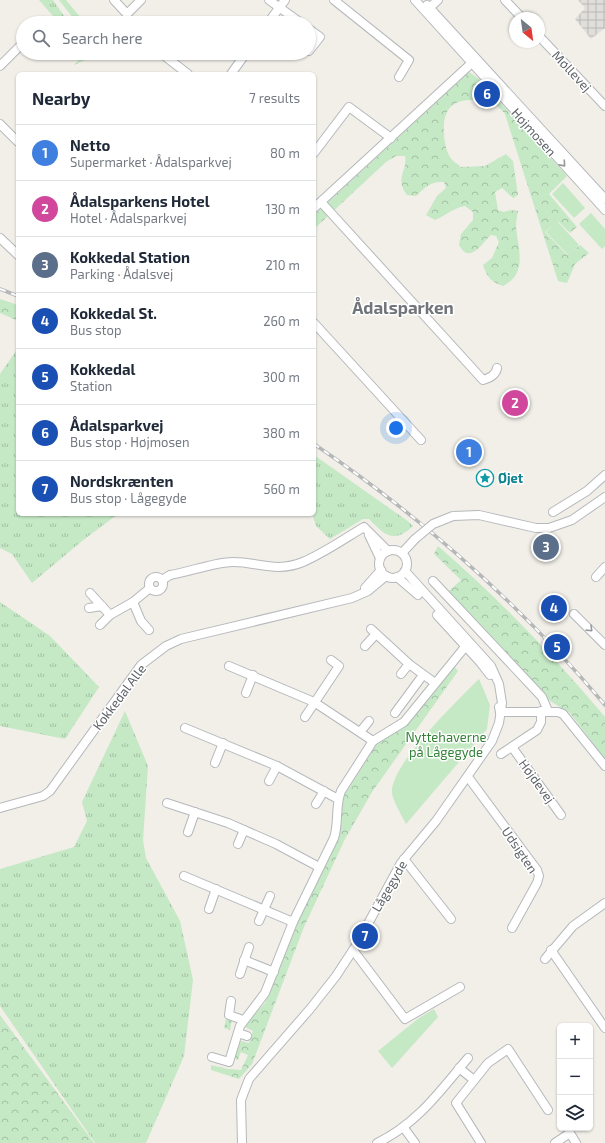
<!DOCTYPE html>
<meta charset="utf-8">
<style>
body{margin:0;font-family:"Exo 2",sans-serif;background:#f2f2f3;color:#1f2937}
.controls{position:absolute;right:12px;bottom:12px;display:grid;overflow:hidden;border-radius:6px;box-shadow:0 1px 3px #0004}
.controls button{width:36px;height:36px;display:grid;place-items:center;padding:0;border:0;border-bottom:1px solid #e0e1e3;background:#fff;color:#1f2937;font:20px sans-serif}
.compass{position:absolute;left:509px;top:12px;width:36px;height:36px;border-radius:50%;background:#fff;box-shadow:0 1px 3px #0004;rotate:151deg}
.you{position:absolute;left:396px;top:428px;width:14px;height:14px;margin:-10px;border:3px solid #fff;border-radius:50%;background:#1a73e8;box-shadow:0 0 0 6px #1a73e833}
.badge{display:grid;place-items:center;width:26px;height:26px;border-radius:50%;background:#0b8043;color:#fff;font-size:13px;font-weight:700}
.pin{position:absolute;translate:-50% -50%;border:2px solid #fff;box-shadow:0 1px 4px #0006}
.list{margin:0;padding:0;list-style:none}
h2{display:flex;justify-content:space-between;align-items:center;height:52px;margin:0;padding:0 16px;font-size:17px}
h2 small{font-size:13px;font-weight:400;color:#747a83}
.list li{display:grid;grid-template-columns:26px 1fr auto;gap:12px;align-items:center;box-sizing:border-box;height:56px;padding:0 16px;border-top:1px solid #e0e1e3}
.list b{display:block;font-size:15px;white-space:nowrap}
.list p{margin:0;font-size:13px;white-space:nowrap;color:#747a83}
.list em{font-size:13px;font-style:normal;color:#747a83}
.icon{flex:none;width:22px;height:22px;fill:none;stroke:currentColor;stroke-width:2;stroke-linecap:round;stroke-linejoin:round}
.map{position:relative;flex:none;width:605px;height:1143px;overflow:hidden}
.search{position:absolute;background:#fff;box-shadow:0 1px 3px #0004;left:16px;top:16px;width:300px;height:44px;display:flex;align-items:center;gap:10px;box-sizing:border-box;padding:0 14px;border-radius:22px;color:#747a83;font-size:15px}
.panel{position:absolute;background:#fff;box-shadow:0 1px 3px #0004;left:16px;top:72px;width:300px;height:444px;border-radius:6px}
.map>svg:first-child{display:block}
.industrial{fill:url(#industrial-grid)}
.grass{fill:url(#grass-tufts)}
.forest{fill:url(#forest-crowns)}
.park{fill:url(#park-dots)}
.garden{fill:#c5e8c5}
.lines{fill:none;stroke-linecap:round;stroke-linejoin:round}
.minor-casing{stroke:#b5b8bc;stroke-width:10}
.minor{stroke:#fff;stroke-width:8}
.rail-casing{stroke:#b6b7b8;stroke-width:3.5}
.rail{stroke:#fff;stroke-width:2;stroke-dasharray:6;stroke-linecap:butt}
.minor-bridge-casing{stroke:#b5b8bc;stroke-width:10;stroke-linecap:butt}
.minor-bridge{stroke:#fff;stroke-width:8}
.oneway{stroke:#979a9d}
.labels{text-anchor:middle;stroke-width:3;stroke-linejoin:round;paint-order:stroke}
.street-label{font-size:13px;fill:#5f6368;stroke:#fff}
.culture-label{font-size:13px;font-weight:bold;fill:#0d838f;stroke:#fff;text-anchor:start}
.park-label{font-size:13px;fill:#348238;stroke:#fff}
.district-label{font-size:17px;font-weight:bold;fill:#70757a;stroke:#fff}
</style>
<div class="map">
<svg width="605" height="1143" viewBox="0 0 605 1143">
<defs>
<pattern id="industrial-grid" width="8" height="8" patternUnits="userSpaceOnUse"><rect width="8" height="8" fill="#e0deda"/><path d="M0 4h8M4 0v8" fill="none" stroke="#b9b8b5"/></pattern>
<pattern id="grass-tufts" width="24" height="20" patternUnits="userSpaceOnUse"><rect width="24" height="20" fill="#c5e8c5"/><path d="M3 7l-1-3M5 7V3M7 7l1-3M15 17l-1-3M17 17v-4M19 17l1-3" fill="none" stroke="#a3c0a4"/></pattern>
<pattern id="forest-crowns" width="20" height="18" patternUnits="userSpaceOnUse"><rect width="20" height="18" fill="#c5e8c5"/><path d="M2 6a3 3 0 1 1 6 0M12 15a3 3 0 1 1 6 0" fill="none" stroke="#a3c0a4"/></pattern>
<pattern id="park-dots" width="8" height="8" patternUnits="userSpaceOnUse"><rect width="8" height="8" fill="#c5e8c5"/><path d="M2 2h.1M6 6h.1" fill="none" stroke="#a3c0a4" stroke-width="1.8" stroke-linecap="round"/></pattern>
</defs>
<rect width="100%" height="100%" fill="#f1efe8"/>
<polygon class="industrial" points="578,0 605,0 605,28 591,39 575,19 585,8"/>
<g class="grass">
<polygon points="39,0 53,0 69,23 59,23"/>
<polygon points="59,0 66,0 85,23 77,23"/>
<polygon points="85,53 91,53 94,56 74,65"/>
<polygon points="18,348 18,514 118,514 82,541 32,583 12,554 0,548 0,374"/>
<path d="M 314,455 L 409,522 L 413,526 C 393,545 384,534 369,519 L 363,519 L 330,539 L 316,526 L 312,514 L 314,514 Z"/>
<polygon points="0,602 50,636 99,687 65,739 0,726"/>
<polygon points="125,711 148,766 143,840 146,858 180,921 193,980 184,1056 146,1143 95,1143 0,1006 0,869 74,847 87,821 82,802"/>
</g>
<g class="forest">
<path d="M 469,72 L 479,79 L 567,176 L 549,194 L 577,227 L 570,233 L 558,221 L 545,232 L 567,255 L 580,245 L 589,253 L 575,264 L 567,283 L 558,281 L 505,114 C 498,105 492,103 482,101 C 456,97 442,106 444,133 C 444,140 446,151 450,157 C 452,161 458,164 461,167 L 485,166 L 506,154 L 513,161 L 518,195 L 513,198 L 502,188 L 495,192 L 498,210 L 504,212 L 510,210 L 518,211 C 517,216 516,222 516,227 C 518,248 528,274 503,286 C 491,282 487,277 483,265 L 492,258 L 499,242 L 496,236 L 491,235 C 481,244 470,265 459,245 L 461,234 L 473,220 L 473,212 L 465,206 C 453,208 445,216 435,220 L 426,215 L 437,196 L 446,188 L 444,182 C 431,181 425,187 416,196 L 407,195 C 394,178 408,171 405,156 L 396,156 L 386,162 L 314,229 L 314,215 Z"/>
<polygon points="0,299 18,305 18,321 0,313"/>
<path d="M 438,546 C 498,598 554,656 605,717 L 605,759 L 570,713 L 550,701 L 448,592 L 461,580 L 434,554 Z"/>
<polygon points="454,666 458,671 372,792 345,839 304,927 252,1064 239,1079 211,1070 211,1065 228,1069 241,1070 248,1055 241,1052 238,1060 234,1058 241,1041 249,1043 253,1031 243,1026 265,1003 307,900 340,832 342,799 378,742 404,728"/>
<polygon points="0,1015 94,1143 0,1143"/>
</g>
<polygon class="park" points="226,1019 232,1020 230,1030 224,1028"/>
<g class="garden">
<polygon points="563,183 585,208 574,218 552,194"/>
<polygon points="591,213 605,229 605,246 602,249 579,224"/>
<polygon points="557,221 579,245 568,255 546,232"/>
<path d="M 479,679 L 490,705 L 487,729 L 406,824 C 402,816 393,801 392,793 C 389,766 459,699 479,679 Z"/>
<polygon points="434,1009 438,1017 392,1068 378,1051 419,1018"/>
</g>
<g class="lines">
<defs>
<g id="minor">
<polyline points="114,0 127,14 141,0"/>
<polyline points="269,0 301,23"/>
<polyline points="334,0 409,60 399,77"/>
<polyline points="415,0 605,210"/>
<polyline points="505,0 522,18"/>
<polyline points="427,5 605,199"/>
<polyline points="427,10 438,0"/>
<polyline points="268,23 285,0"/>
<polyline points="309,29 320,37 309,51"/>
<polyline points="539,36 605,106"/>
<polyline points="170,53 166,57 188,74"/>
<polyline points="0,66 23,43"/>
<polyline points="231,74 246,53"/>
<polyline points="0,124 18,142"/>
<polyline points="314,153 349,107 391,138"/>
<path d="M 321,202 L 483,380 C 490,378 496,375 497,368"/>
<polyline points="314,208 475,60"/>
<polyline points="0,238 18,255"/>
<polyline points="314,323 421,440"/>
<polyline points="553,512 587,491 605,475"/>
<polyline points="453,516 479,515 536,528 549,528 572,520 605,497"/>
<polyline points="369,535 380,558"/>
<circle cx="393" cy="564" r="14"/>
<polyline points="402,553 415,539"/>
<circle cx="156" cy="584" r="7"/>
<polyline points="397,577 418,595"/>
<polyline points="596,577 605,567"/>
<path d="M 162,580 L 170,575 C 189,572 215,562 233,562 C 258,562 276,573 303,562 C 324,553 344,539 364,527 L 388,551"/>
<polyline points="433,581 542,697 548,711"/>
<polyline points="365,588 381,570"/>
<polyline points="90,593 110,615 133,602 150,588"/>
<polyline points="133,602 141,621 149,630"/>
<polyline points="89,608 102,606"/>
<polyline points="574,614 605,645"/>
<polyline points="437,615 480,662 490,675"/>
<polyline points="100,625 110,615"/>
<polyline points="371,629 409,664 435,683"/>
<polyline points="365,646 376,634"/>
<polyline points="229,666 314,702 373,741"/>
<polyline points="401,674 409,664"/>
<polyline points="246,693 253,675"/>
<polyline points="499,707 500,712 558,712 563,714 605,766"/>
<polyline points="395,713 423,675"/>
<polyline points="305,717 339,666 331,660"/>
<polyline points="185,728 277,766 338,799"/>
<polyline points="360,732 369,721"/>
<polyline points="512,747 561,815"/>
<polyline points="501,754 537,730 541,722 541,711"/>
<polyline points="215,763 223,743"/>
<polyline points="468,777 537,870 539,876 537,883 512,928"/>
<polyline points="269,781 277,766"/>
<polyline points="167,803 228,823 276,844 319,867"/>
<polyline points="316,804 324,791"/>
<polyline points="0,808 43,796 50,791 141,665 166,646 181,639 352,598 368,591 386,576"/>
<polyline points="188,832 195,812"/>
<polyline points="238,844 244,830"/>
<polyline points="404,859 451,919"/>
<polyline points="184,876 293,922"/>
<polyline points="209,909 216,889"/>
<polyline points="259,921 270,896"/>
<polyline points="353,950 405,1019 460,987"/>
<polyline points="551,950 605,1028"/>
<polyline points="545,959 573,926 605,903"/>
<polyline points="244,960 274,972"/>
<polyline points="240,974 249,947"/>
<polyline points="231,1001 229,1015 243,1020"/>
<polyline points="238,1033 247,1036"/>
<path d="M 212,1057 L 229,1062 L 240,1026 L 265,993 L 293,922 L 334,838 C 339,823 335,806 341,791 L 373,741 L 404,722 L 469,642"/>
<polyline points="459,1068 474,1080"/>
<polyline points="404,1128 415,1143"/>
<polyline points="242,1143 241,1100 249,1079 310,1009 336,976 357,944 401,863 436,821 492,741 499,723 502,703 499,684 491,666 405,571"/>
<path d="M 377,1143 C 417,1124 440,1091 468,1058"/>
<polyline points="481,1143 456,1103 488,1063 508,1049 548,1110"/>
<polyline points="555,1143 570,1133 576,1143"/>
</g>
</defs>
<use href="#minor" class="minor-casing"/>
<use href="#minor" class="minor"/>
<defs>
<g id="rail">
<polyline points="0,289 18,296"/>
<path d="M 314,444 C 423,518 520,604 605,705"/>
</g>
</defs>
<use href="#rail" class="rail-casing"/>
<use href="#rail" class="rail"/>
<defs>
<polyline id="minor-bridge" points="415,539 433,524 453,516"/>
</defs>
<use href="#minor-bridge" class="minor-bridge-casing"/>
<use href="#minor-bridge" class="minor-bridge"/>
</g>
<defs><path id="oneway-chevron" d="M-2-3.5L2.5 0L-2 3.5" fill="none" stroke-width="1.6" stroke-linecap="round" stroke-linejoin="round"/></defs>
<g class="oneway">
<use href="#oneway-chevron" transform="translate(563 164) rotate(48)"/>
<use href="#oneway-chevron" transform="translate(590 629) rotate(44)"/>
</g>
<defs>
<symbol id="sight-ring" viewBox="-11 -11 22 22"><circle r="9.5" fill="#fff" stroke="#0f9aa8" stroke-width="1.5"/><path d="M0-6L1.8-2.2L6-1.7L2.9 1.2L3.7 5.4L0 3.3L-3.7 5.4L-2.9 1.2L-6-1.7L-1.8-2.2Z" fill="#0f9aa8"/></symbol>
</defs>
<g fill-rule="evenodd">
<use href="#sight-ring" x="475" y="468" width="20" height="20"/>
</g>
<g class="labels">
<g class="street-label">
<text transform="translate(572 71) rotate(47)" y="5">Møllevej</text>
<text transform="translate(534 132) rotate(48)" y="5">Højmosen</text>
<text transform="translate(119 697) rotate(-53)" y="5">Kokkedal Alle</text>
<text transform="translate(537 781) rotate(54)" y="5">Højdevej</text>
<text transform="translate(520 850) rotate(56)" y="5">Udsigten</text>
<text transform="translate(389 886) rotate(-60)" y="5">Lågegyde</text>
</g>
<g class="culture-label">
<text x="498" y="483">Øjet</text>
</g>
<g class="park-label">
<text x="446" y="742">Nyttehaverne<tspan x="446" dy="15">på Lågegyde</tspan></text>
</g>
<g class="district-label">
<text x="403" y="314">Ådalsparken</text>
</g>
</g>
</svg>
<div class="controls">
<button>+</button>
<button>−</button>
<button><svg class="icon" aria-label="layers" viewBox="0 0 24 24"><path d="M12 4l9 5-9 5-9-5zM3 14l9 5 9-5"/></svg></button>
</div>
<svg class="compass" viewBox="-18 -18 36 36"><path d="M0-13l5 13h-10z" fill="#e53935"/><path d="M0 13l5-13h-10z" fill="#747a83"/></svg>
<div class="you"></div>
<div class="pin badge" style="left:469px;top:452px;background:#3f7fe0">1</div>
<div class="pin badge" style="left:515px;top:403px;background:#d1479c">2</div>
<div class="pin badge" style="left:546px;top:547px;background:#5c6f8a">3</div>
<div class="pin badge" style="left:554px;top:608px;background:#1a4fb4">4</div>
<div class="pin badge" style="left:557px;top:647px;background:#1a4fb4">5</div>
<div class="pin badge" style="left:487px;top:94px;background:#1a4fb4">6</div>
<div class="pin badge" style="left:365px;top:936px;background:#1a4fb4">7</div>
<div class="search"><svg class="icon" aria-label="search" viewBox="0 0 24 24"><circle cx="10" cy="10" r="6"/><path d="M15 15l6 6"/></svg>Search here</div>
<section class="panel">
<h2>Nearby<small>7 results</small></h2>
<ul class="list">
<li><span class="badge" style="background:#3f7fe0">1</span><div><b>Netto</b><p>Supermarket · Ådalsparkvej</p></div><em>80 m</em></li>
<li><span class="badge" style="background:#d1479c">2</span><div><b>Ådalsparkens Hotel</b><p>Hotel · Ådalsparkvej</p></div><em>130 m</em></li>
<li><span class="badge" style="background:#5c6f8a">3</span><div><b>Kokkedal Station</b><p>Parking · Ådalsvej</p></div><em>210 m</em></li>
<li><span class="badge" style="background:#1a4fb4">4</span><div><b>Kokkedal St.</b><p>Bus stop</p></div><em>260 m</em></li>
<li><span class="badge" style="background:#1a4fb4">5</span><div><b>Kokkedal</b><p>Station</p></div><em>300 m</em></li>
<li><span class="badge" style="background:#1a4fb4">6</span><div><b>Ådalsparkvej</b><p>Bus stop · Højmosen</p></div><em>380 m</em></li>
<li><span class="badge" style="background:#1a4fb4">7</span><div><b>Nordskrænten</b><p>Bus stop · Lågegyde</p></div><em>560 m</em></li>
</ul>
</section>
</div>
